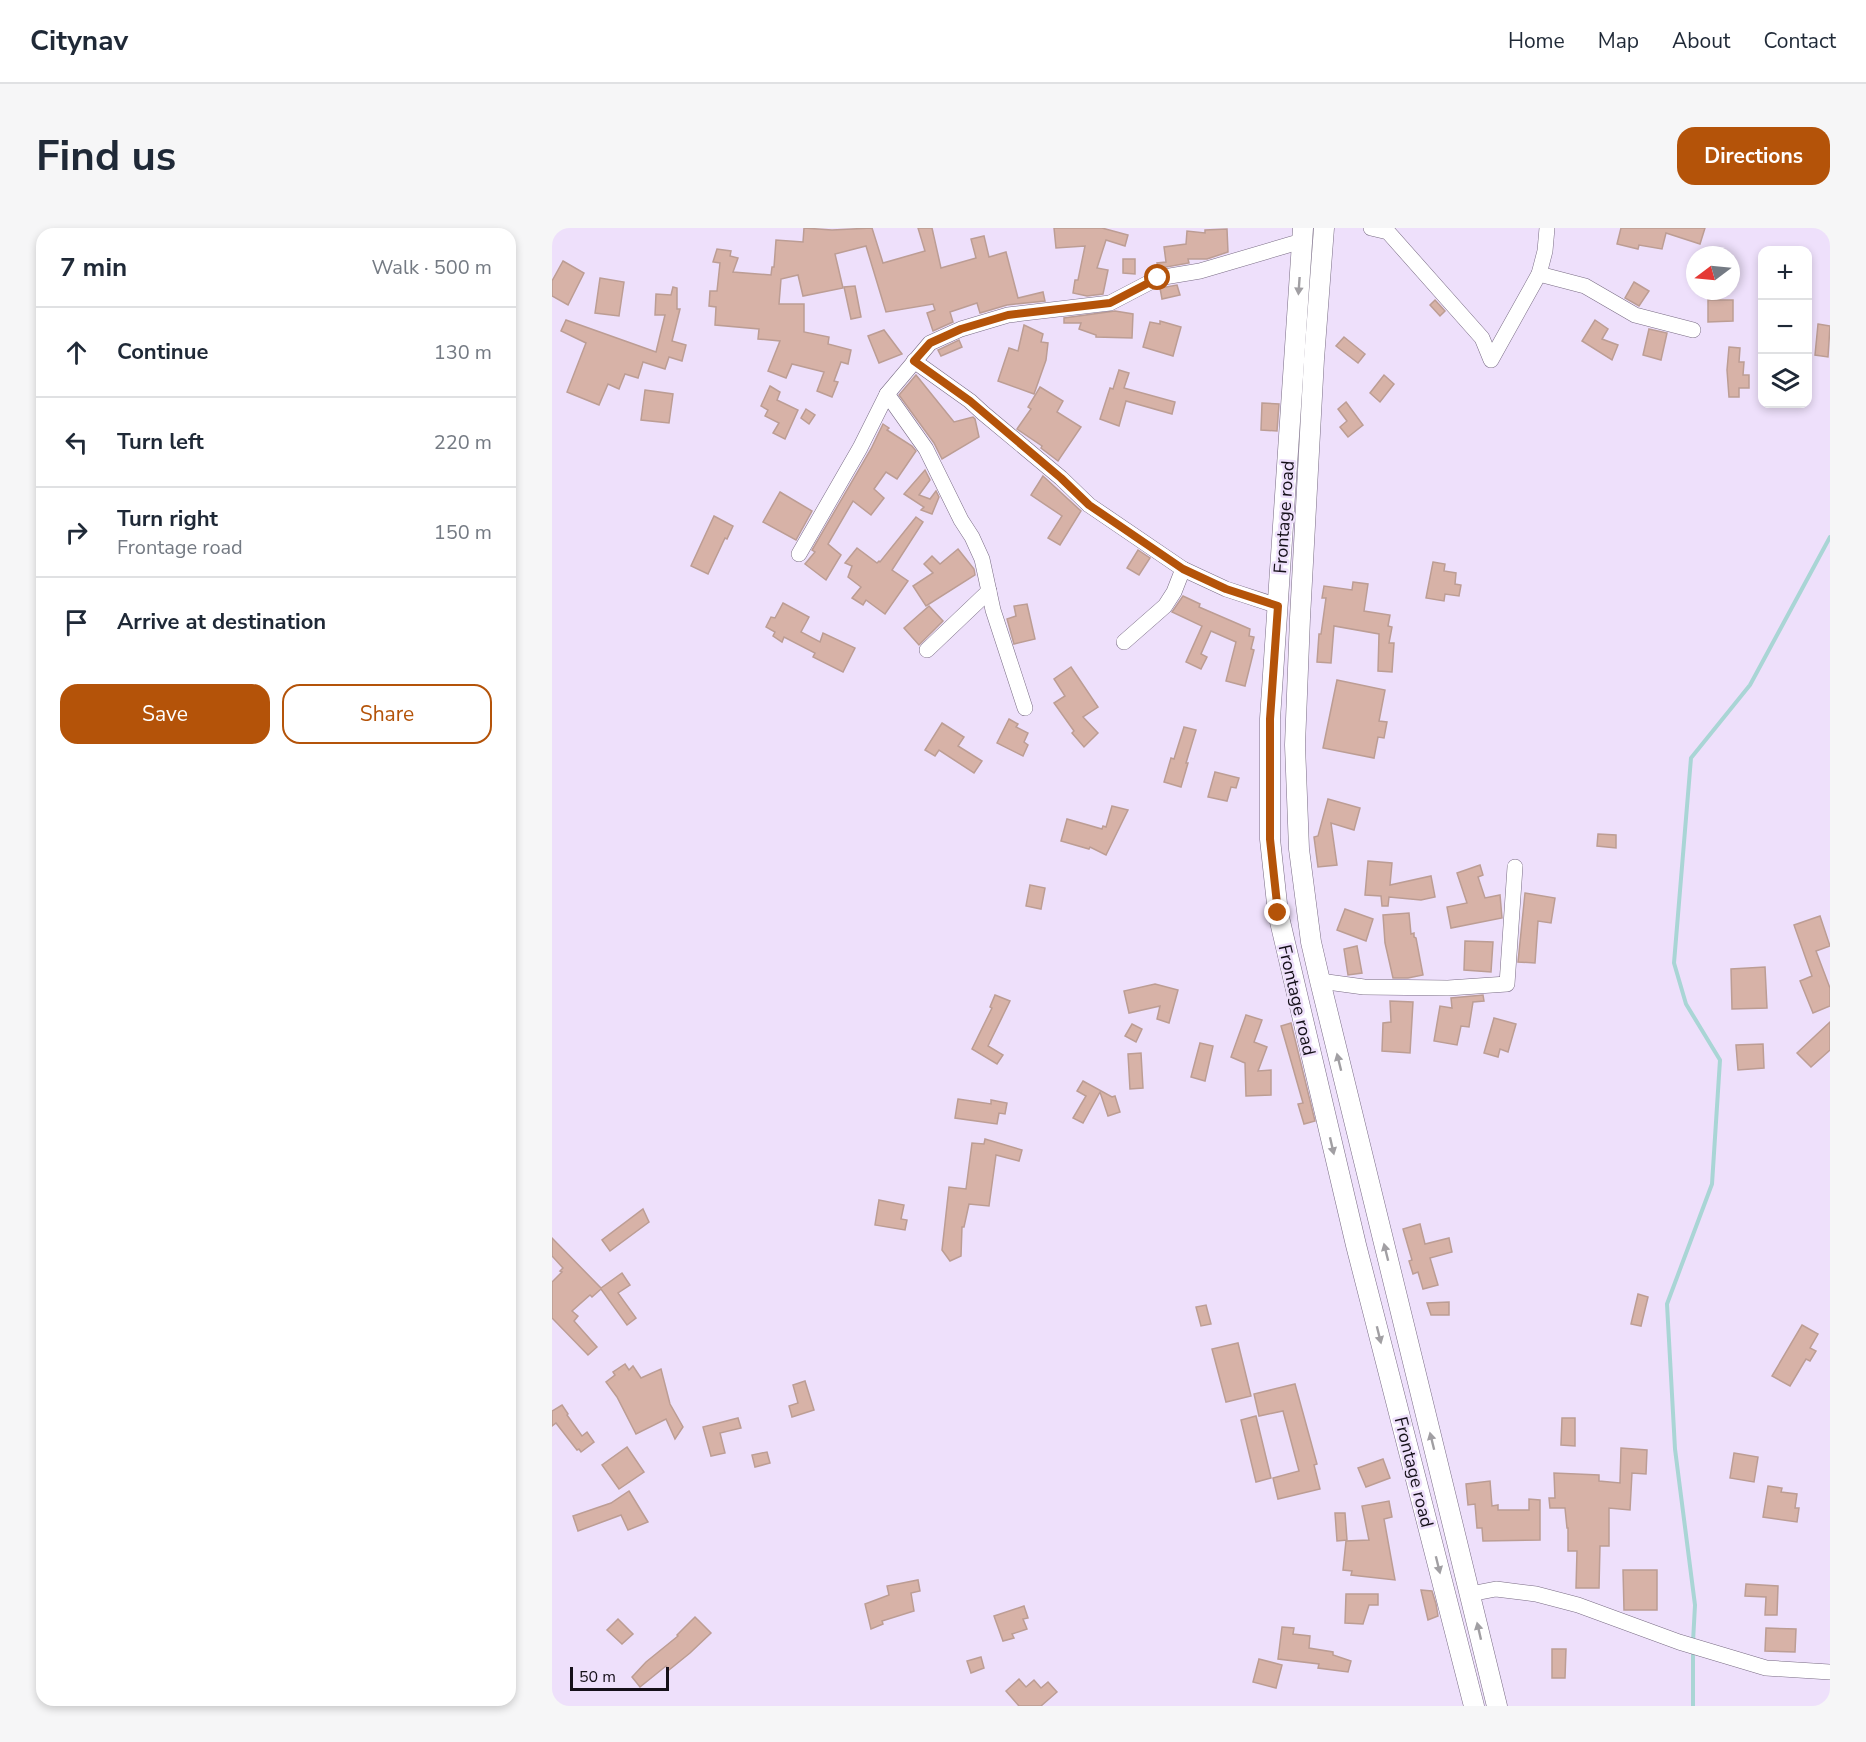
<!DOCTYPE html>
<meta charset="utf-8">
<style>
body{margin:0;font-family:"Nunito Sans",sans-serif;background:#f6f6f7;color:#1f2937}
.controls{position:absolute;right:18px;top:18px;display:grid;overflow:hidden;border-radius:12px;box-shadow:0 3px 9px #0003}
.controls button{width:54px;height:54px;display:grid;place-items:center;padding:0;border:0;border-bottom:2px solid #e0e1e3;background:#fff;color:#1f2937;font:30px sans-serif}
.compass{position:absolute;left:1134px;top:18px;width:54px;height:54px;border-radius:50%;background:#fff;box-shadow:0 3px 9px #0003;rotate:254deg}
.scale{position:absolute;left:18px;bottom:15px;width:99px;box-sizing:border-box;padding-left:6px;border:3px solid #151019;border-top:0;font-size:16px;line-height:21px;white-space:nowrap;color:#151019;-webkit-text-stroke:4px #eee0fb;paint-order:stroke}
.stop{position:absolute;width:18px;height:18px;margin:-14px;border:4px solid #b45309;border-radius:50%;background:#fff}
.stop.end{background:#b45309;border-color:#fff;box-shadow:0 2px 6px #0008}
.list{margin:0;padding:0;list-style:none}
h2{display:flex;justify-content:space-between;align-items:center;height:78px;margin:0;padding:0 24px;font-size:26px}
h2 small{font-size:20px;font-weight:400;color:#747a83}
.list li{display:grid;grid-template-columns:39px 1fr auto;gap:18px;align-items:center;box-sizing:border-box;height:90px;padding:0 24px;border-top:2px solid #e0e1e3}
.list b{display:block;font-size:22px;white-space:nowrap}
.list p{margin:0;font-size:20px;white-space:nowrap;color:#747a83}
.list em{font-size:20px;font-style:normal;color:#747a83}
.actions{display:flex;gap:12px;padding:18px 24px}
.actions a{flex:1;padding:14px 0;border:2px solid #b45309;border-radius:18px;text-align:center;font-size:21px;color:#b45309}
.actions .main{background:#b45309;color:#fff}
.icon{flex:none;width:33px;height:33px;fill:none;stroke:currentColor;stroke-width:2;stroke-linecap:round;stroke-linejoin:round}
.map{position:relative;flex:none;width:1278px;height:1478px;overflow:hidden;border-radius:18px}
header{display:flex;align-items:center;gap:36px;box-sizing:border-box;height:84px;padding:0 30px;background:#fff;border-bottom:2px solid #e0e1e3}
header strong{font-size:28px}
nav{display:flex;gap:33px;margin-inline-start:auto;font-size:21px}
.intro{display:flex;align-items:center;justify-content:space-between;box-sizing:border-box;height:144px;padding:0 36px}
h1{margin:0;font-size:42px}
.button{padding:15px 27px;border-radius:18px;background:#b45309;color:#fff;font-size:21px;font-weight:700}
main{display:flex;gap:36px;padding:0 36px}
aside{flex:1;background:#fff;border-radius:18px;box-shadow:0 3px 9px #0003}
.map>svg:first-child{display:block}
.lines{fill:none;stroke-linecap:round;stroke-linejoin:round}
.stream{stroke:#a9d5d5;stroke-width:4}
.building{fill:#d7b2a7;stroke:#bc9d94;stroke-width:1.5}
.minor-casing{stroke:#796c84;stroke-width:16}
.major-casing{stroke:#796c84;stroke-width:21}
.minor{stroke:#fff;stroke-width:15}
.major{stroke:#fff;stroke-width:20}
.oneway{fill:#a19fa3}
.route{stroke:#b45309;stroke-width:8}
.labels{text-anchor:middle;stroke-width:5;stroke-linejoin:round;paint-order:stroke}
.street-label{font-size:18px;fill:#151019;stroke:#eee0fb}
</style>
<header>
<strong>Citynav</strong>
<nav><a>Home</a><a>Map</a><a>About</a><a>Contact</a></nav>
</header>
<div class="intro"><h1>Find us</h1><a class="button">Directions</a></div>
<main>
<aside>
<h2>7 min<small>Walk · 500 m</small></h2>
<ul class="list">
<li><svg class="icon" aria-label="ahead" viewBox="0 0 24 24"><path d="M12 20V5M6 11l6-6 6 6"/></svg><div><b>Continue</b></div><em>130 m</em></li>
<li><svg class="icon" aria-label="left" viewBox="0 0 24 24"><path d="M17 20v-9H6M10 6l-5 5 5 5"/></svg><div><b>Turn left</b></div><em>220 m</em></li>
<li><svg class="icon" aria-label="right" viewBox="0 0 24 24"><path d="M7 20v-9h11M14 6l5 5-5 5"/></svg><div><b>Turn right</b><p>Frontage road</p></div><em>150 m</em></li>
<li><svg class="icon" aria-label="arrive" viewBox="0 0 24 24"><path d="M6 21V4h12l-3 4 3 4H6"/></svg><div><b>Arrive at destination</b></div></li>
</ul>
<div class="actions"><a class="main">Save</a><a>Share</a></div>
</aside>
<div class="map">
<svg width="1278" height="1478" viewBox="0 0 1278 1478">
<rect width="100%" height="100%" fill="#eee0fb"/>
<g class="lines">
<g class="stream">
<polyline points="1141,1414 1143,1377 1123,1221 1115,1076 1160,956 1168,832 1134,776 1122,735 1139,530 1198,457 1278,309"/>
<polyline points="1141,1478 1141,1422"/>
</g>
</g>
<g class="building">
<polygon points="252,0 280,2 320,0 331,35 373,23 366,0 380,0 389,40 424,30 419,11 432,8 437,29 454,24 466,70 491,64 493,73 455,77 428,85 425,75 398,84 401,94 381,103 375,85 383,82 381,76 334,84 314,18 283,26 291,60 251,68 246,47 229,51 227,76 252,76 252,104 277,109 276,116 299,122 296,136 289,134 282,153 286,154 280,169 265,163 272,144 240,136 234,150 216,143 228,113 206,111 207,101 163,97 164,79 157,78 158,63 165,63 168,35 161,34 165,21 179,23 178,28 186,30 181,44 219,47 220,39 222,39 224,12 251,14"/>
<polygon points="502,0 550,0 576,7 573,18 554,12 545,40 556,42 551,66 535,68 521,65 523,52 526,52 533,18 504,20"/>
<polygon points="1069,0 1153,0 1148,16 1114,5 1110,21 1087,17 1086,21 1065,16"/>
<polygon points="675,1 676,24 655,31 636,31 637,35 603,41 602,39 606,39 605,35 614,34 612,19 634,16 635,3 653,5 653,2"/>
<polygon points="571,31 583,31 583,46 571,45"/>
<polygon points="11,33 32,45 16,77 0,68 0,53"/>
<polygon points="48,50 72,54 67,88 43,85"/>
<polygon points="1082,54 1097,63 1087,78 1073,70"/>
<polygon points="625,57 628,67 610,71 608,60"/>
<polygon points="303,58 309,89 299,91 292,59"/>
<polygon points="121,59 125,60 125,81 128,81 120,113 134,117 130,133 117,129 113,141 91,134 86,150 73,146 67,161 56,156 47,177 15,164 34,115 9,103 14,92 104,124 113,87 103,87 104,66 119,67"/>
<polygon points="883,72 893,83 888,88 878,77"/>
<polygon points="1156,72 1181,72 1181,93 1156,94"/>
<polygon points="563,83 581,86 580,110 544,109 544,107 527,101 529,95 512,95 512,90"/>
<polygon points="1043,92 1056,101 1050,111 1066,117 1060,132 1030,113"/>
<polygon points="608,93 629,99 621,128 591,119 598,94 608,96"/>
<polygon points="1266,96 1278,98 1276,129 1263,127"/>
<polygon points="472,97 491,106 489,114 496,115 494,132 482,166 446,153 457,120 466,123"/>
<polygon points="1097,101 1115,105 1109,132 1091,127"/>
<polygon points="332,102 350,126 327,135 316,108"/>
<polygon points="792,109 813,126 806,135 784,118"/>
<polygon points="407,112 410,119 389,128 386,122"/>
<polygon points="1177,119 1188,120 1187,134 1192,134 1191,147 1197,147 1197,160 1187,160 1187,169 1177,169 1175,142"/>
<polygon points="567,142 577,145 572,160 623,174 620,186 574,173 567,198 548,191 558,160 561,161"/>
<polygon points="364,147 402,194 421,189 423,191 427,209 390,231 382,215 347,167"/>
<polygon points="832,147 842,156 828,174 818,165"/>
<polygon points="218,158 228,164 225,172 246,182 233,211 221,205 227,195 213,188 216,182 209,178"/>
<polygon points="488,159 511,173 505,184 529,199 506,233 489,220 490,218 465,201 479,181 476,179"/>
<polygon points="93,162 121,166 117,195 89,192"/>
<polygon points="794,174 811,197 796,209 788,199 795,193 786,181"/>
<polygon points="710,175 727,176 725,203 709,202"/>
<polygon points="254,181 263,187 257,196 249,190"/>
<polygon points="331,196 337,200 335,202 360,218 364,223 345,251 334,244 322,261 332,270 319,287 301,273 276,316 289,327 274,352 253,336 263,324 260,322 319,221"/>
<polygon points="373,242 378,252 367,267 378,271 384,263 387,269 380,286 369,282 372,279 352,266"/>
<polygon points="491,248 529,283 508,317 496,310 510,288 479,267"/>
<polygon points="228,264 260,283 244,312 211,294"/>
<polygon points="162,288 181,298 175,311 173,310 156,346 139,338"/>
<polygon points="364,289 371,294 340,342 356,353 333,386 314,372 311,377 300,370 309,359 296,349 300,338 293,335 305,320 325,335 327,333 328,334"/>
<polygon points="406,321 422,341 423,347 374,378 361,358 381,345 372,336 380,328 388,336"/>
<polygon points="586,322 598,330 587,347 575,340"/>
<polygon points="881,334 893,336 892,343 904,345 903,356 909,357 907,368 893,366 892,373 874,370"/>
<polygon points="801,354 816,356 812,383 838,387 836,398 840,399 837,415 842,415 840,444 826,443 827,406 782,398 779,435 765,434 767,406 769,406 774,370 770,370 772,358 800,362"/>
<polygon points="631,368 648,376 647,379 698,401 697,408 702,409 699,421 702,422 693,458 674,453 684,414 659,403 649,426 655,429 649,441 634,434 650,398 620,384"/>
<polygon points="231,375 257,389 249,404 268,414 271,405 303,420 291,444 261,429 263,425 232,409 230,414 221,408 223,404 214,399 219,389 223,390"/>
<polygon points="475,376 483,411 462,416 455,391 464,388 462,378"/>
<polygon points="377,378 391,393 367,417 352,400"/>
<polygon points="519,439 546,479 531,489 546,505 532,519 520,505 522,503 502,475 513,468 502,451"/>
<polygon points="785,452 833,462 827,493 835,494 832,510 826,509 822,530 771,520"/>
<polygon points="457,491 466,496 464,499 476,505 472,514 476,517 471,528 445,515"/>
<polygon points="390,495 412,509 406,518 430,533 422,545 387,522 383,528 373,522"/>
<polygon points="632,499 644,502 634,535 636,535 629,559 612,554 619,530 622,531"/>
<polygon points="663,544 687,550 684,560 679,559 675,573 656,569"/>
<polygon points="776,571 808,580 802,602 779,595 785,637 766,639 762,609 766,608"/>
<polygon points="560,578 576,582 554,627 538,619 537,621 509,613 515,591 550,601 551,598 554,599"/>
<polygon points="1046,606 1064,607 1064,620 1045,618"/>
<polygon points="816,633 840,635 838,657 879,648 883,669 869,672 837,669 836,678 830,678 829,668 813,667"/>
<polygon points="928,637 931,647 926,649 933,670 948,667 950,690 899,700 895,679 915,675 905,645"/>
<polygon points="478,657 493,660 489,681 474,678"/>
<polygon points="973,665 1003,670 999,695 986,693 983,735 966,734"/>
<polygon points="793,681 821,691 814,713 785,702"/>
<polygon points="857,685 859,706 862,705 862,709 864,710 871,747 856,750 841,750 833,715 831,687"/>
<polygon points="1268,688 1278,718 1264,723 1278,760 1278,778 1261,785 1248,753 1260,748 1242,697"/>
<polygon points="913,713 941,714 939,744 912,742"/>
<polygon points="805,718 810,745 796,747 792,721"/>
<polygon points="1213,739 1215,780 1180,781 1179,741"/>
<polygon points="603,756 626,762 617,795 605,791 608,778 577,785 572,763"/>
<polygon points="443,767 458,773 436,818 451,827 445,836 420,821 440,780 438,779"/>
<polygon points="931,767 932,773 921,774 917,799 909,798 905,817 882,813 888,778 900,780 899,770"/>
<polygon points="838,773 861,774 858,825 830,823 831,795 839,794"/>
<polygon points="694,787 710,792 702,814 715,819 706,843 719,842 719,867 694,868 693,835 679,829"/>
<polygon points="942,790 964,796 956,824 948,821 946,829 932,825"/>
<polygon points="1278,794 1278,822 1259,839 1245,825"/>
<polygon points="739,795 763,893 752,896 746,876 751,875 729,798"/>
<polygon points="580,796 590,801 584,814 573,808"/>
<polygon points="648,815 661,818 653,853 639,849"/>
<polygon points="1211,816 1212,840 1186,842 1184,817"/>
<polygon points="589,825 591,860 578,861 576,826"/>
<polygon points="531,853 560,869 563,868 568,884 556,888 548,864 531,895 521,890 534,868 525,863"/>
<polygon points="406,871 439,876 439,872 455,875 453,886 447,885 445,896 403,890"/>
<polygon points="433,911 470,922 467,933 444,927 437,978 417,976 412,999 410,999 409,1028 398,1033 390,1022 397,959 414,961 420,915 432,916"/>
<polygon points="327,972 352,977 349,991 355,992 353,1002 323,997"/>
<polygon points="91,981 97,994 58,1023 50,1012"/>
<polygon points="868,996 873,1016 897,1010 900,1024 878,1030 886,1057 871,1061 866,1044 861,1046 857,1033 860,1032 851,1001"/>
<polygon points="0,1010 49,1060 70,1045 78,1057 66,1065 84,1090 75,1097 49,1061 40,1069 38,1067 20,1083 26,1088 22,1093 45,1119 36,1127 0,1090 0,1054 10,1044 8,1043 11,1040 0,1028"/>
<polygon points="1086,1066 1096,1069 1089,1098 1079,1096"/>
<polygon points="897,1074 897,1087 879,1087 875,1075"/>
<polygon points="654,1077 659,1096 649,1098 644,1079"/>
<polygon points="1250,1097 1266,1106 1258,1120 1264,1123 1258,1133 1254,1131 1238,1158 1220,1148"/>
<polygon points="686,1115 699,1168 674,1174 660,1121"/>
<polygon points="73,1136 77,1142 81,1138 89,1150 109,1141 118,1176 131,1199 123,1211 114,1191 84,1206 65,1169 54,1154 63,1147 61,1144"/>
<polygon points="253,1153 262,1182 240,1189 237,1178 246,1175 241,1157"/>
<polygon points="743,1156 765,1236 762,1237 768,1261 726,1271 721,1250 747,1243 731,1183 707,1188 702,1166"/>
<polygon points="10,1177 16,1186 15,1187 30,1208 35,1204 42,1214 29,1224 27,1221 25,1222 4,1195 0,1198 0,1183"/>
<polygon points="704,1188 719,1250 704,1254 689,1192"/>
<polygon points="186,1190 189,1200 168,1205 173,1225 159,1228 151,1199"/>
<polygon points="1010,1190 1023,1190 1023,1218 1009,1217"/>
<polygon points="75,1219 92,1244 67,1261 50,1237"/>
<polygon points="1069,1220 1095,1222 1094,1246 1080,1245 1078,1282 1057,1280 1057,1318 1048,1318 1047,1360 1024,1360 1025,1323 1016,1323 1016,1300 1015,1300 1013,1280 998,1280 997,1270 1003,1270 1002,1245 1047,1247 1047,1253 1068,1255"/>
<polygon points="215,1224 218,1235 203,1239 200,1227"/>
<polygon points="1182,1225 1206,1229 1202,1254 1178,1250"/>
<polygon points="831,1231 838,1250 814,1259 806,1240"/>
<polygon points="938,1253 940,1278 946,1277 946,1282 977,1282 977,1271 988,1272 988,1312 931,1313 930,1300 925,1300 923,1276 916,1277 914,1256"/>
<polygon points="1216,1258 1230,1260 1229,1264 1245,1266 1243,1280 1247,1280 1245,1294 1211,1289"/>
<polygon points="77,1263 96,1294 76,1302 69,1287 26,1303 21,1288 59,1275"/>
<polygon points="837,1273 840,1289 832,1291 843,1352 799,1347 800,1343 791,1342 794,1313 817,1312 810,1278"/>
<polygon points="783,1285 793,1285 795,1312 785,1313"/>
<polygon points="1071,1342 1105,1342 1105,1382 1072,1382"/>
<polygon points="366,1352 368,1363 359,1365 362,1383 330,1393 331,1396 319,1401 313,1376 337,1367 335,1358"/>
<polygon points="1194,1356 1226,1358 1225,1387 1213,1387 1214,1369 1193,1368"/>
<polygon points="869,1362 880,1363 884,1376 886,1388 876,1392"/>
<polygon points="794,1366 826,1366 826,1377 817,1377 811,1396 793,1395"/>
<polygon points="472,1378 476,1390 471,1391 475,1401 460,1406 462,1410 451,1413 442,1388"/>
<polygon points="143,1389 159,1405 138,1425 117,1442 114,1438 88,1459 80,1449 94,1434 126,1408 125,1407"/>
<polygon points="66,1391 81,1406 70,1416 55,1402"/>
<polygon points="730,1399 742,1400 741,1406 758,1408 757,1420 781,1424 781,1427 799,1433 796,1444 766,1440 767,1436 726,1431"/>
<polygon points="1214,1400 1244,1401 1243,1424 1213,1423"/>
<polygon points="1000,1421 1014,1421 1013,1450 1000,1450"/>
<polygon points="429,1429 432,1440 419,1445 415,1433"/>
<polygon points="707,1431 730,1437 724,1460 701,1454"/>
<polygon points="467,1451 474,1459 482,1452 489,1460 496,1454 505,1464 489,1478 467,1478 454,1463"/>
</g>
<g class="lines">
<defs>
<g id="minor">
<polyline points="819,0 836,4 930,110 939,132 987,46 1033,58 1083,87 1141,102"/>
<polyline points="987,46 993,23 995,0"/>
<polyline points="362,133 418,173 431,185 509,250 537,277 631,341 674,361 726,378"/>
<polyline points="335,166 374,221 409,292 420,309 430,331 441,382 473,480"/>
<polyline points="247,326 308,220 335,166 378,115 409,101 456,87 558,75 606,50 648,43 750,13"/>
<polyline points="572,414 613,378 622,364 631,341"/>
<polyline points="375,422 437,363"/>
<polyline points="768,753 812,759 896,760 955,756 963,639"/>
<polyline points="918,1366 944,1361 984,1366 1026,1377 1127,1414 1214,1440 1278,1444"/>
</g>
<g id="major">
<polyline points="751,0 718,491 718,611 726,685 804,1017 922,1478"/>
<polyline points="772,0 762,131 748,390 743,517 747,621 759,714 768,753 945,1478"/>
</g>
</defs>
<use href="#minor" class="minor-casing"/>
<use href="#major" class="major-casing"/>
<use href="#minor" class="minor"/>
<use href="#major" class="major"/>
</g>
<defs><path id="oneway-solid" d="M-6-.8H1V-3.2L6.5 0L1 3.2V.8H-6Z" transform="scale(1.5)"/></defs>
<g class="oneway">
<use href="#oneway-solid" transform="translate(747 58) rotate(94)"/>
<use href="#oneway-solid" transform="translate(787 834) rotate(-104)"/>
<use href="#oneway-solid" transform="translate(780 918) rotate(77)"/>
<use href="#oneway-solid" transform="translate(834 1024) rotate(-104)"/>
<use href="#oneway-solid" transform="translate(827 1107) rotate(76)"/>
<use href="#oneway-solid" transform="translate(880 1213) rotate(-104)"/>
<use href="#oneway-solid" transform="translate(886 1337) rotate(76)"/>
<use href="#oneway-solid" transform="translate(927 1403) rotate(-103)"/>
</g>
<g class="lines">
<polyline class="route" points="606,50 558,75 456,87 409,101 378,115 362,133 418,173 509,250 537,277 631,341 674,361 726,378 718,491 718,611 726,685"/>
</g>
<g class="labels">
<g class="street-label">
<text transform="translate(732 289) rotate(-86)" y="6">Frontage road</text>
<text transform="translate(745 772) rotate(77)" y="6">Frontage road</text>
<text transform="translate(862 1244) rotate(76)" y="6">Frontage road</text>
</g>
</g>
</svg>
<div class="controls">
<button>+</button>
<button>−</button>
<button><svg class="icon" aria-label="layers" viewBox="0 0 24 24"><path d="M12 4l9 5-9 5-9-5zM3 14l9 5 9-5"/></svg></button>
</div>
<svg class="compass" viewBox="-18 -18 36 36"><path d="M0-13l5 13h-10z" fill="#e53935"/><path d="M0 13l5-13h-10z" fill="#747a83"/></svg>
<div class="scale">50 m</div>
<div class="stop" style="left:606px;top:50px"></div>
<div class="stop end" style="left:726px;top:685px"></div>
</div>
</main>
